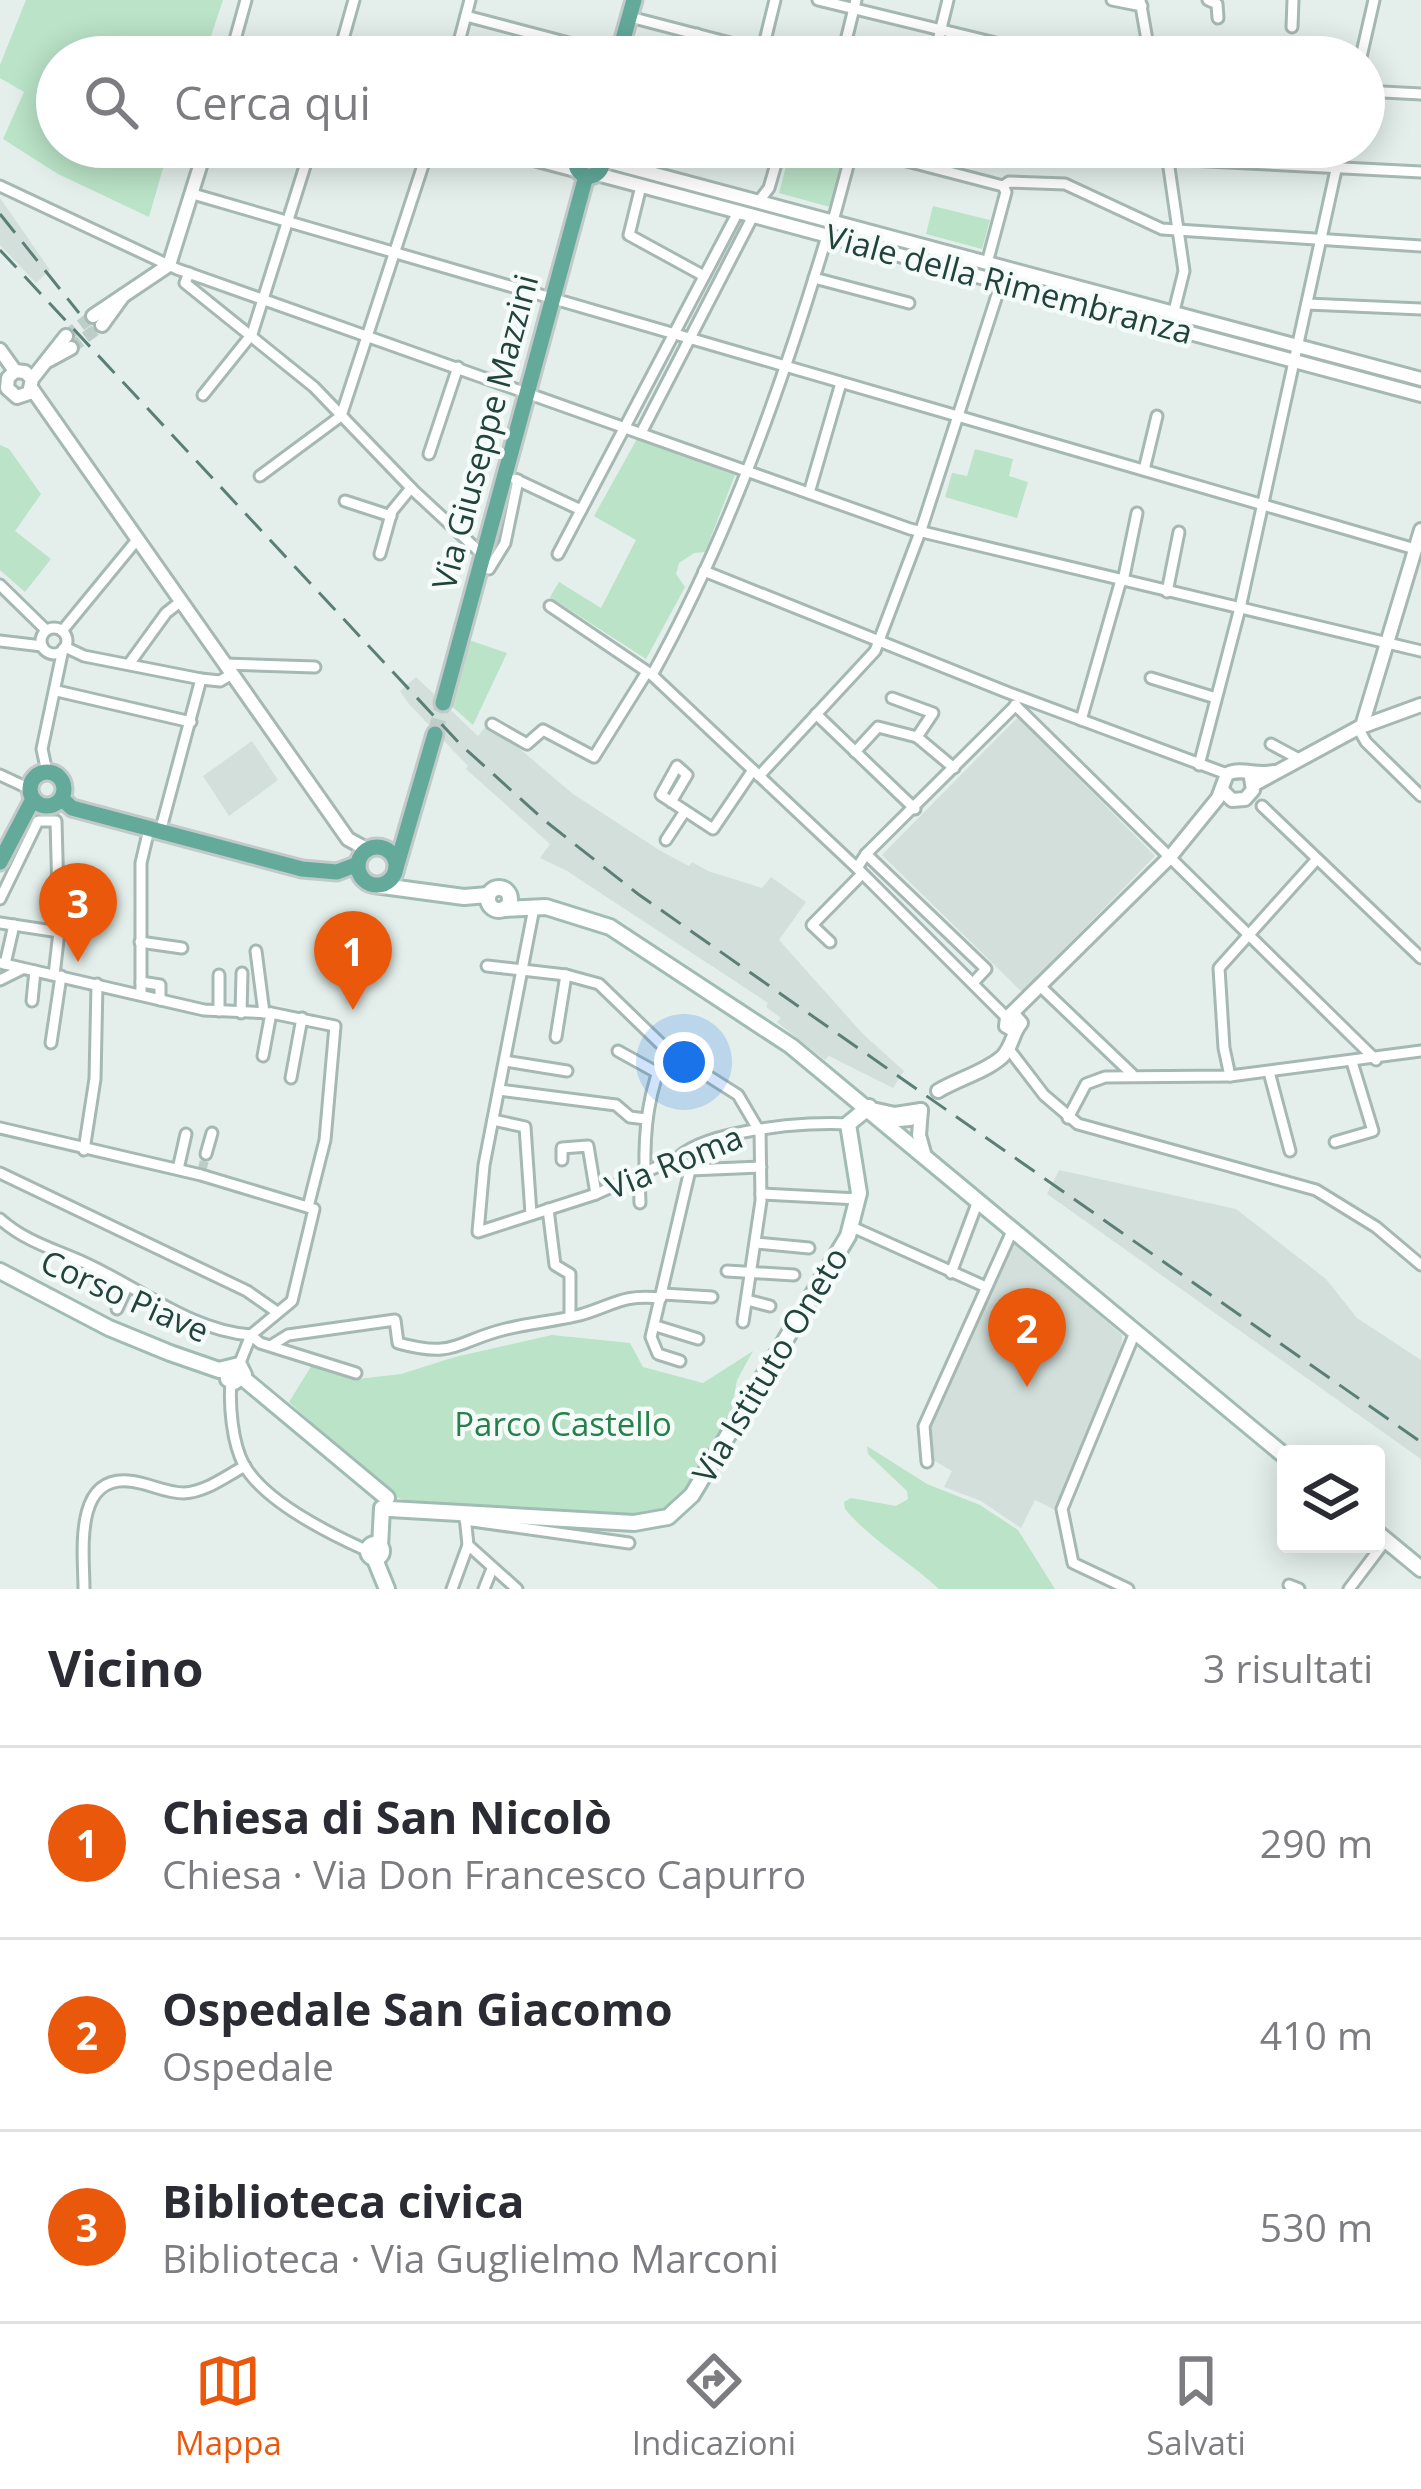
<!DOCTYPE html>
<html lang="it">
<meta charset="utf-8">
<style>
body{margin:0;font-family:"Open Sans",sans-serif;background:#f7f7f7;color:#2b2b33}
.controls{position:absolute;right:36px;bottom:36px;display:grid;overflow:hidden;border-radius:12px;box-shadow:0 6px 30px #0003}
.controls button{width:108px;height:108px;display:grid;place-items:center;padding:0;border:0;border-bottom:3px solid #e1e1e2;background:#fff;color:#2b2b33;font:60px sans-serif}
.you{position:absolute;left:684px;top:1062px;width:42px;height:42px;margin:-30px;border:9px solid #fff;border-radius:50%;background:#1a73e8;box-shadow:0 0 0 18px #1a73e833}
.badge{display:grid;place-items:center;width:78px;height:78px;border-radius:50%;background:#ea580c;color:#fff;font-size:39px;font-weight:700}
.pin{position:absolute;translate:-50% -99px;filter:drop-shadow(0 3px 6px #0008)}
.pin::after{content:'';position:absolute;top:63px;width:42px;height:36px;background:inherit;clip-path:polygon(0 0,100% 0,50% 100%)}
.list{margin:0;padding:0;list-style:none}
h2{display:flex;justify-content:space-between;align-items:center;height:156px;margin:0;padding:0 48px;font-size:51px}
h2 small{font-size:39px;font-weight:400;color:#7c7c81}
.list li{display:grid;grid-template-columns:78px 1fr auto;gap:36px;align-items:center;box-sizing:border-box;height:192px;padding:0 48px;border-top:3px solid #e1e1e2}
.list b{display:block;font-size:45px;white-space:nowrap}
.list p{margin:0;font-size:39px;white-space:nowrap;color:#7c7c81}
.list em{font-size:39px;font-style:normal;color:#7c7c81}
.icon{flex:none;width:66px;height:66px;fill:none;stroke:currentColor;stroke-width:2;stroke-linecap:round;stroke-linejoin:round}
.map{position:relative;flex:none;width:1421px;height:1589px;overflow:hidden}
.search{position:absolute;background:#fff;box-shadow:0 6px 30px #0003;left:36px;right:36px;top:36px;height:132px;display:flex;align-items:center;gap:30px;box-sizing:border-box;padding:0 42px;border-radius:66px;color:#7c7c81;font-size:45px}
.sheet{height:732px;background:#fff}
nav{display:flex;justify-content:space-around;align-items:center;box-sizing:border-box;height:168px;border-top:3px solid #e1e1e2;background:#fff;font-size:33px;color:#7c7c81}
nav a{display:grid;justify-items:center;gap:6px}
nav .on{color:#ea580c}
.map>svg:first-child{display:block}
.built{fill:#d2dfda}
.green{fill:#bae3c7}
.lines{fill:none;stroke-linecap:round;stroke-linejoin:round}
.minor-tunnel{stroke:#bdcdc8;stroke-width:9;stroke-dasharray:9 4.5;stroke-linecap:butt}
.tertiary-tunnel{stroke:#bdcdc8;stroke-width:12;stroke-dasharray:12 6;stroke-linecap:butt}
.primary-tunnel{stroke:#bdcdc8;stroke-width:15;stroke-dasharray:15 8;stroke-linecap:butt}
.minor-casing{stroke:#a6b8b3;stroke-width:15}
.tertiary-casing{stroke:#a6b8b3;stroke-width:18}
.secondary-casing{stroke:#a1bcb4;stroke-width:20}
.primary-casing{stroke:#c1cac8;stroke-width:21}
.minor{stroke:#fff;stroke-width:9}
.tertiary{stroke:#fff;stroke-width:12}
.secondary{stroke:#fff;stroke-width:14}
.primary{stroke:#63aa9b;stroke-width:15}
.rail{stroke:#5b7f77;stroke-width:3;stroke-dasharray:24 12;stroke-linecap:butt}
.labels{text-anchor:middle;stroke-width:9;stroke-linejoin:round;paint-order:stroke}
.street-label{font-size:33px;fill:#21433b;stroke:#f5fbf8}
.park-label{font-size:33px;fill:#25804c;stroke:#f5fbf8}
</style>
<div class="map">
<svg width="1421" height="1589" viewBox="0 0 1421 1589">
<rect width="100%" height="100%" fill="#e4efeb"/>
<g class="built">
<polygon points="0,198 50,270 36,283 0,245"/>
<polygon points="416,677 478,736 486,726 502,734 573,794 659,850 689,866 692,862 708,871 762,888 771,877 806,902 779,940 863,1034 904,1071 893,1088 829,1056 825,1060 777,1022 781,1018 766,1007 768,1003 567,871 540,858 550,844 466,769 468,766 409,704 400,691"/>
<polygon points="1018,717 1155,856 1022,992 882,855"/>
<polygon points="252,741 278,780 229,816 203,776"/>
<polygon points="1059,1170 1236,1209 1326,1279 1357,1318 1421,1360 1421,1459 1047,1194"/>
<polygon points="1014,1241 1122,1335 1121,1353 1059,1512 1035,1500 1021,1528 981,1501 944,1487 952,1471 930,1458 929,1437 937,1404 1006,1250"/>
</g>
<g class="green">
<polygon points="26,0 223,0 204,57 57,57 57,147 169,147 149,217 58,174 3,139 24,92 0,78 0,65"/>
<polygon points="791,147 841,148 844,154 830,207 779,193"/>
<polygon points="933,206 990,220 982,249 926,234"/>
<polygon points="637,439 735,475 705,552 694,553 679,563 676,574 685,587 646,659 550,597 559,582 601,608 636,540 594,516"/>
<polygon points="0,445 9,449 41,494 15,531 51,559 25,592 0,570"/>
<polygon points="975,449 1013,459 1009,476 1028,482 1017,518 945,497 952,473 967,476"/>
<polygon points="466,639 507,653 473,725 447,702"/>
<polygon points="552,1335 630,1343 643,1367 703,1383 753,1351 737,1380 730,1418 689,1485 667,1511 644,1517 405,1500 392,1496 289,1402 312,1365 358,1379 401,1374 455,1357"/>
<path d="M 867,1446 L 927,1484 L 980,1505 L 1018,1530 L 1055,1589 L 939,1589 C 909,1561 872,1541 845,1509 L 844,1502 L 851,1498 L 896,1506 L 908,1499 L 907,1491 L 868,1454 Z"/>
</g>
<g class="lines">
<polyline class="minor-tunnel" points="202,1170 206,1154"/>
<g class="tertiary-tunnel">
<polyline points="66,336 93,316"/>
<polyline points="71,348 102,325"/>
</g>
<polyline class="primary-tunnel" points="435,734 443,703"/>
<defs>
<g id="minor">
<polyline points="818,0 1053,57"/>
<polyline points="1112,0 1142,6"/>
<polyline points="1140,0 1150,57"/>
<polyline points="1208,0 1217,4 1218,18"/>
<polyline points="466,16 618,56"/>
<polyline points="630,17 784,57"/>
<polyline points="1292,27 1293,0"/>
<polyline points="231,54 246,0"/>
<polyline points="338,57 354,0"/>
<polyline points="455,57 470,0"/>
<polyline points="691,57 697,34"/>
<polyline points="761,57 775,0"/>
<polyline points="842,57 856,0"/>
<polyline points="934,57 948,0"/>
<polyline points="1361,57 1374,0"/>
<polyline points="1364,91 1421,94"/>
<polyline points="853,147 1003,186 1006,192 987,263"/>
<polyline points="1166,147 1184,271 1170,327"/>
<polyline points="1169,159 1421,172"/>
<polyline points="0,186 177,269 910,529 1421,651"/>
<polyline points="641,186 629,235 704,276"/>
<polyline points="1003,186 1009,182 1065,184 1162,229 1421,246"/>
<polyline points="193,194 1415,549"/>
<polyline points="759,201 769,188 781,147"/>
<polyline points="833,221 853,147"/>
<polyline points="189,273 185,283 314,387 414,491 483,555"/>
<polyline points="814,278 909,303"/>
<polyline points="1307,304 1421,309"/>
<polyline points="203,395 252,334 311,147"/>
<polyline points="641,433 753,216"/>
<polyline points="429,454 458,367"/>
<polyline points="1144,470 1157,416"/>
<polyline points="260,476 341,416 429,147"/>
<polyline points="515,479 581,510"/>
<polyline points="809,493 841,383"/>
<polyline points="345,501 391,516"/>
<polyline points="380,554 392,511 411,488"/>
<polyline points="558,554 738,212"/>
<polyline points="481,564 489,569 505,543 518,480"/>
<polyline points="704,571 1009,693 1227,774"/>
<polyline points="1123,581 1137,513"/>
<polyline points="0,585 46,630"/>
<polyline points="1167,592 1179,532"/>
<polyline points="550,606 652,675 857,868 1007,1018"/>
<circle cx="54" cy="641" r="13"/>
<polyline points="62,631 136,541"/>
<polyline points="0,641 42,646"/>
<polyline points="65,647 84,656 201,679 220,681 232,674"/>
<polyline points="129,664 166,613 180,602"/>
<polyline points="225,664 315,667"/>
<path d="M 652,675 C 728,538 782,386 827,236"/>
<polyline points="1151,678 1216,698"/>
<polyline points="57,691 191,722"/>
<polyline points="1015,705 1376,1060"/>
<polyline points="816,714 915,809"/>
<polyline points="1081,720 1121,580"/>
<polyline points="492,724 527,744 543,730 594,757 647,672"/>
<polyline points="1358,728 1366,742 1421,796"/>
<polyline points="917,737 954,768"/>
<polyline points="1271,744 1299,759"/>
<polyline points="855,752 878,727 917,737 933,713 892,698"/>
<polyline points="1199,765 1240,608 1341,147"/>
<polyline points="47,772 42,749 63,649"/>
<polyline points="0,775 30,789"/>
<polyline points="759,776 875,651 922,527 999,289 995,280"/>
<polyline points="671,802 687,775 677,766 661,795 713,829 753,770"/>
<polyline points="1262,806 1421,958"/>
<polyline points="160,832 201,679"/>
<polyline points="666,840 685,811"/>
<polyline points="866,854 986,969 973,983"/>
<polyline points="857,868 866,854 1016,705"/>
<polyline points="59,895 80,893"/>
<polyline points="0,899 38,821 56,821 59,932 54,975"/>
<path d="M 534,908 L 484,1165 L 478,1232 L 596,1194 L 679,1157 C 708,1130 808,1121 848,1124"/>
<polyline points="0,923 59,932"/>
<polyline points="140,942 182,948"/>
<polyline points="830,942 812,925 861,875"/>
<polyline points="256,951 264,1013"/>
<polyline points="0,963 204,1010 271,1013 335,1026 325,1140 308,1207"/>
<polyline points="5,964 14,925"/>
<polyline points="487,966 566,975 599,984 667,1050 738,1095 758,1129"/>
<polyline points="0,980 22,969"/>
<polyline points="141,982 160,985 160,1000"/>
<polyline points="1041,987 1132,1074"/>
<polyline points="141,994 141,863 149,829"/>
<polyline points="32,1001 35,971"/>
<polyline points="219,1011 219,975"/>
<polyline points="241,1013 242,973"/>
<polyline points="556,1037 566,975"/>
<polyline points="51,1043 61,976"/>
<polyline points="1008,1048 1044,1095 1078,1124 1316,1190 1376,1227 1421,1265"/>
<polyline points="618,1051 656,1072"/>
<polyline points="263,1056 271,1013"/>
<polyline points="505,1061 567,1071"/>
<polyline points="1269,1072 1290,1151"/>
<polyline points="1230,1076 1224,1048 1219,968 1317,859"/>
<polyline points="291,1078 302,1018"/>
<polyline points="499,1090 616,1105 630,1117 646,1119"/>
<polyline points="1068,1118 1086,1084 1105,1077 1230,1076 1421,1051"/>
<polyline points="493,1120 525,1127 531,1214"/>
<path d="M 0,1128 L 201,1175 L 314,1209 L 292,1301 L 251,1335 C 191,1331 138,1287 85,1263 C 54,1249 26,1242 0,1219"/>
<polyline points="1335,1142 1373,1131 1352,1062"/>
<polyline points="84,1150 95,1079 97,984"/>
<polyline points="206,1154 212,1133"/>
<polyline points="679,1157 690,1170 761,1167"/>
<polyline points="562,1160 562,1148 588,1146 596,1194"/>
<polyline points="178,1169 186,1134"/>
<polyline points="0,1173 247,1291 277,1312"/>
<path d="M 645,1173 C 644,1129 648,1090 667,1050"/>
<polyline points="639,1176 640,1203"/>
<polyline points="761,1194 858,1199"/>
<polyline points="548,1209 555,1265 570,1274 570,1317"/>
<polyline points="850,1226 986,1287"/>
<polyline points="756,1243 809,1248"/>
<polyline points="727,1271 794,1275"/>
<polyline points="951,1273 978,1201"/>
<polyline points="663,1294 712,1297"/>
<polyline points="747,1300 770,1306"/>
<polyline points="117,1309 127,1287"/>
<polyline points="743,1322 761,1201 760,1129"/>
<polyline points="656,1326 698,1339"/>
<path d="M 272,1345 L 288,1335 L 395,1320 L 398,1343 C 456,1359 456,1341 506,1329 C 530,1323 556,1321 580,1315 C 615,1305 621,1294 661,1298"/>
<polyline points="680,1361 658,1354 651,1337 690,1170"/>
<polyline points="239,1365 251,1335 260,1343 356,1373"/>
<path d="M 231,1381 C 229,1405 232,1443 244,1465 C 265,1502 330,1534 368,1551"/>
<polyline points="927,1462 924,1426 1013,1229"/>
<polyline points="465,1516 468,1545 517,1589"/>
<polyline points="465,1520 629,1543"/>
<polyline points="1289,1585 1299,1589"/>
<path d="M 84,1589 C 84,1554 73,1477 128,1481 C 147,1482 164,1493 184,1493 C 206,1492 226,1476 245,1466"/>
<polyline points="452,1589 468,1545"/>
<polyline points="484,1589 492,1569"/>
<polyline points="1128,1589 1073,1563 1062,1509 1136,1330"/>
<polyline points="1349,1589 1386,1540"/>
</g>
<g id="tertiary">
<polyline points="223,57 231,54 239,57"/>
<polyline points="489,147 579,171"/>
<polyline points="556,147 581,154"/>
<polyline points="602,160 1421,379"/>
<polyline points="597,174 1421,395"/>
<polyline points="93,316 169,265 206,147"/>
<polyline points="102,325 123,296"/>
<polyline points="0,350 15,371"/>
<polyline points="49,360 71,348"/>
<polyline points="32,379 25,372 15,371 8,378 7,388 17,397 29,393 32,379 66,336"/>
<polyline points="32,389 348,839 368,850"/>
<polyline points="1362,726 1421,530"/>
<polyline points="1253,785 1358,728 1421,705"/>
<polyline points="1223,791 1232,800 1245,799 1253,790 1251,778"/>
<path d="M 1013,1030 L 1006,1026 L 1007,1018 L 1170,857 L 1218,798 L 1227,774 C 1241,767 1257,776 1273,772"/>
<path d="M 938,1091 C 958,1079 985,1072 1002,1057 C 1013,1046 1012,1033 1021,1023 L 1013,1014"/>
<polyline points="872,1109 895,1114 921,1110 910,1119 886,1121"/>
<polyline points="921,1110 919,1135 924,1153"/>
</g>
<g id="secondary">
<polyline points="375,885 464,897 488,895"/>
<circle cx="499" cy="899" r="11"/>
<polyline points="503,909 546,907 610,927 791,1046 1286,1457"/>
<polyline points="0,1271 109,1328 170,1353 219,1370 239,1365 244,1375 234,1382 228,1379 227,1371"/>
<polyline points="243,1378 387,1498"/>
<polyline points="390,1509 634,1523 668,1517 692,1495 848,1236 859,1193 848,1124 869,1107"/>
<polyline points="1376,1532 1421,1569"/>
<circle cx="375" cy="1551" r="7"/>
<polyline points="380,1547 382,1508"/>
<polyline points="374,1557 387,1589"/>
</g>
<g id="primary">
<polyline points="618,57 634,0"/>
<circle cx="589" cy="163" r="13"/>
<polyline points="443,703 586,176"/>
<circle cx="47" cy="789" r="17"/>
<polyline points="62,799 72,808 302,869 337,872 358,864"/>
<circle cx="377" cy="866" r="19"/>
<polyline points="0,862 33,799"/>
<polyline points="396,868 435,734"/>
</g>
</defs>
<use href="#minor" class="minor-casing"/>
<use href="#tertiary" class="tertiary-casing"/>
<use href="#secondary" class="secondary-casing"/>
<use href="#primary" class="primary-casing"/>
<use href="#minor" class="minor"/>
<use href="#tertiary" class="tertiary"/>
<use href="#secondary" class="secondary"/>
<use href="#primary" class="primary"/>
<g class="rail">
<polyline points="0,214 79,313"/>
<polyline points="0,250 460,744 544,820 638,894 1421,1442"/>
</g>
</g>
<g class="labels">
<g class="street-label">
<text transform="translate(1009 284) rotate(15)" y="12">Viale della Rimembranza</text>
<text transform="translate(485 432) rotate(-75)" y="12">Via Giuseppe Mazzini</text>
<text transform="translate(674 1162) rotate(-22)" y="12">Via Roma</text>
<text transform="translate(125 1296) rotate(24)" y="12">Corso Piave</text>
<text transform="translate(770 1365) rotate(-59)" y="12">Via Istituto Oneto</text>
</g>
<g class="park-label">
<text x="563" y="1436">Parco Castello</text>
</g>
</g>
</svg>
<div class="controls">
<button><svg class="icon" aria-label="layers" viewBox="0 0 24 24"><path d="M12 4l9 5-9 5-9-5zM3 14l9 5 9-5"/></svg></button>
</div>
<div class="you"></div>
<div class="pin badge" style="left:353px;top:1010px">1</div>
<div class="pin badge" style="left:1027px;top:1387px">2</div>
<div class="pin badge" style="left:78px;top:962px">3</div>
<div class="search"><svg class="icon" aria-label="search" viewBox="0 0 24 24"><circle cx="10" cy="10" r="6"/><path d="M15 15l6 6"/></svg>Cerca qui</div>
</div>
<section class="sheet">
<h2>Vicino<small>3 risultati</small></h2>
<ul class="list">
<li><span class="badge">1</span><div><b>Chiesa di San Nicolò</b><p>Chiesa · Via Don Francesco Capurro</p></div><em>290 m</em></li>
<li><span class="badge">2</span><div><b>Ospedale San Giacomo</b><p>Ospedale</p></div><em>410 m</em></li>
<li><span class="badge">3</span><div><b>Biblioteca civica</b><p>Biblioteca · Via Guglielmo Marconi</p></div><em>530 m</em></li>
</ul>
</section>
<nav>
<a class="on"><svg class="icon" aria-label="map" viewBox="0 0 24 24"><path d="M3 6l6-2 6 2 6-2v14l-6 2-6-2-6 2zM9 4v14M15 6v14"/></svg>Mappa</a>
<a><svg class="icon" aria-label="directions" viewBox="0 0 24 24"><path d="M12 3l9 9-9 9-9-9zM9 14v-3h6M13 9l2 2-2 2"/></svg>Indicazioni</a>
<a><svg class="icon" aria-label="saved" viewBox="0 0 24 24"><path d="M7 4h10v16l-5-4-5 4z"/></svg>Salvati</a>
</nav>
